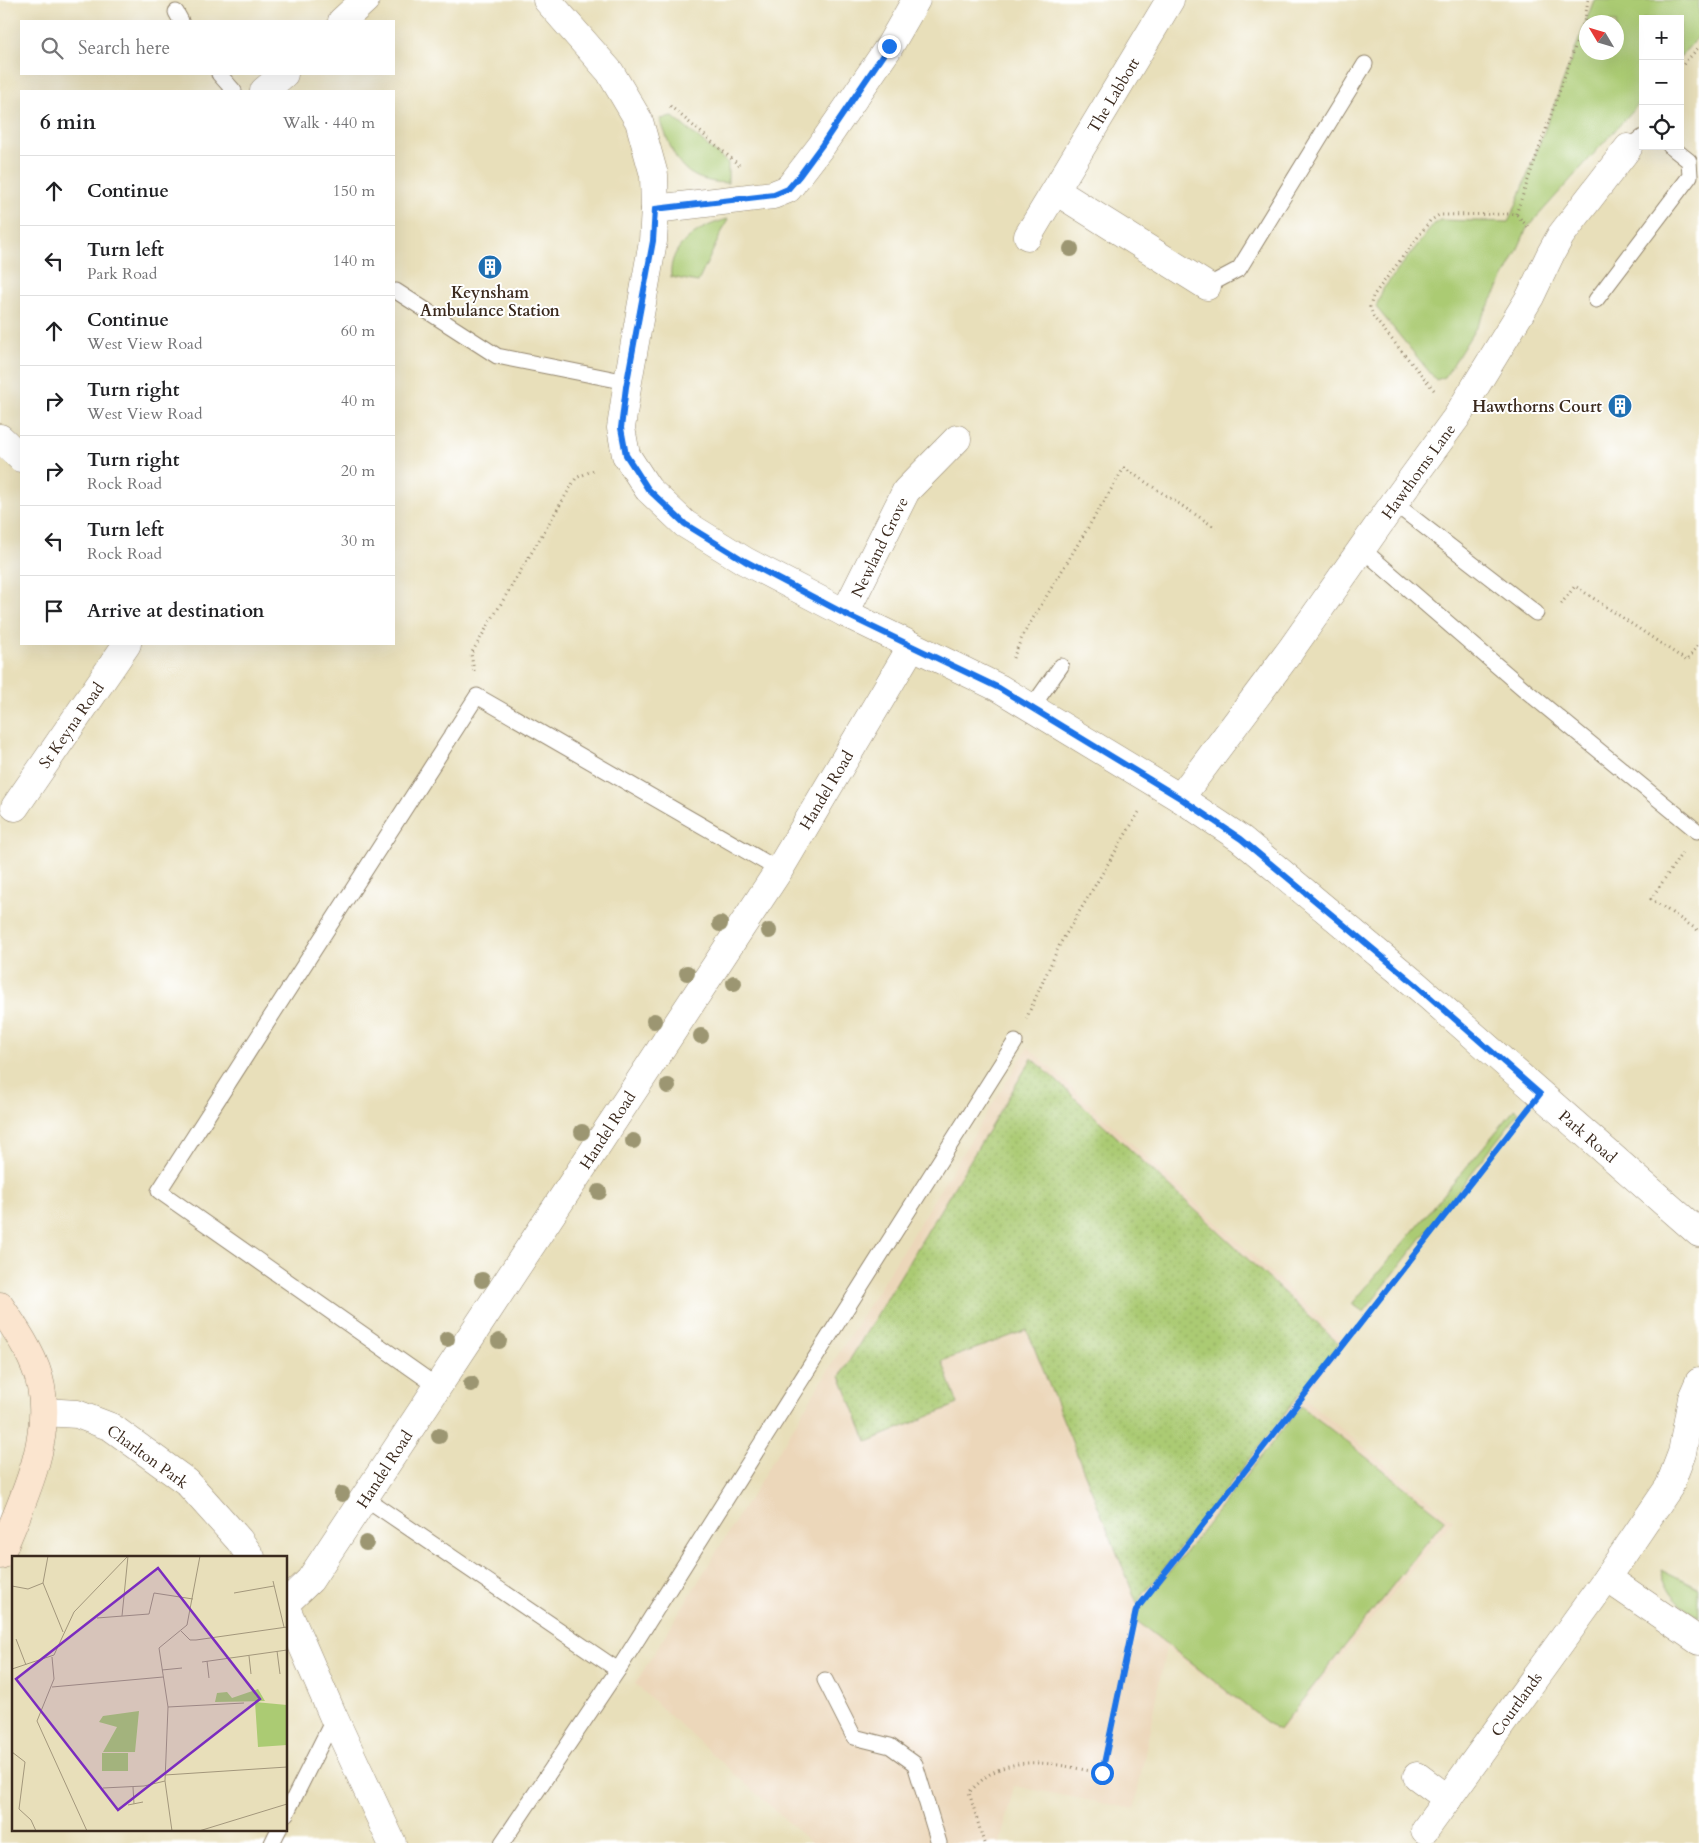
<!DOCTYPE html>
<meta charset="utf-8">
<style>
body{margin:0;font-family:Cardo,serif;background:#f2f2f2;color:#202124}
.controls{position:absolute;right:15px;top:15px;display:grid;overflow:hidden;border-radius:0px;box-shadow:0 5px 20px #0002}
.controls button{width:45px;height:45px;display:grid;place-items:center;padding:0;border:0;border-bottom:1px solid #e0e0e0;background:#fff;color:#202124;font:25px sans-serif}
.compass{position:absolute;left:1579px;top:15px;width:45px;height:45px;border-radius:50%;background:#fff;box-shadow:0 5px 20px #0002;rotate:308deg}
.stop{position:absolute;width:15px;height:15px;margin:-11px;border:4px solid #1a73e8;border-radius:50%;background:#fff}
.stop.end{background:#1a73e8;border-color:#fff;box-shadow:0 1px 5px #0008}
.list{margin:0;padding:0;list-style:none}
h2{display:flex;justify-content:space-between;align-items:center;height:65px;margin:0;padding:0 20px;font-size:21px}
h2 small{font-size:16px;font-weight:400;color:#757577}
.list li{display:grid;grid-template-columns:32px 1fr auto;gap:15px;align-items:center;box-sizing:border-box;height:70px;padding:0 20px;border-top:1px solid #e0e0e0}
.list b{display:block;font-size:19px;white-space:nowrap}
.list p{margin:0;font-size:16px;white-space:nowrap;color:#757577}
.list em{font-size:16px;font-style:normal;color:#757577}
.icon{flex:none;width:28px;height:28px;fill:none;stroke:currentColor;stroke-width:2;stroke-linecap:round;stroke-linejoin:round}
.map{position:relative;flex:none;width:1699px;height:1843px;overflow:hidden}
.search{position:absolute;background:#fff;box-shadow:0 5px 20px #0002;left:20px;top:20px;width:375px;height:55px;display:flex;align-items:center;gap:12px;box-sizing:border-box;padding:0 18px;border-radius:0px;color:#757577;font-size:19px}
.panel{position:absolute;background:#fff;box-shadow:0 5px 20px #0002;left:20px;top:90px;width:375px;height:555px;border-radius:0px}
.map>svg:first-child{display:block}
.built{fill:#ecd7ba}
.green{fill:#abcb73;stroke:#737a48;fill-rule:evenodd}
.park{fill:url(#park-dots);stroke:#737a48}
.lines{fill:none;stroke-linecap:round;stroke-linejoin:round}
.lane-casing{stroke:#92846c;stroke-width:17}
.street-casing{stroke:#92846c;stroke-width:29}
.secondary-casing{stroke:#92846c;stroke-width:29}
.path{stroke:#92846c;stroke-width:3;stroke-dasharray:1 4;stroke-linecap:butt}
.lane{stroke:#fff;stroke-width:15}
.street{stroke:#fff;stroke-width:28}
.secondary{stroke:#fbe5cf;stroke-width:28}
.tree{fill:#9c9672}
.route{stroke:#1a73e8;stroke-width:6}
.labels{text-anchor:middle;stroke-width:4;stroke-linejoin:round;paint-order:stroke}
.street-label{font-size:16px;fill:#3b2a1e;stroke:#fff}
.poi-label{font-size:16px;font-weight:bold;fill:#3b2a1e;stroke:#fff}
.inset-road{fill:none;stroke:#a3977c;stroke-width:1}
.view{fill:#7b2cbf;fill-opacity:0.15;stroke:#7b2cbf;stroke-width:2.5}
.inset-edge{fill:none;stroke:#3b2a1e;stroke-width:2.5}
</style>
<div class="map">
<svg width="1699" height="1843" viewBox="0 0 1699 1843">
<defs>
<pattern id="park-dots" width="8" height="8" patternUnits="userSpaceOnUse" patternTransform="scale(1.25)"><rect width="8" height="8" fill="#abcb73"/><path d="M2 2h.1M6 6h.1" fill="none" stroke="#94ae63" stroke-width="1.8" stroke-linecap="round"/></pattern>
</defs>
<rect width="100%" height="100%" fill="#fff"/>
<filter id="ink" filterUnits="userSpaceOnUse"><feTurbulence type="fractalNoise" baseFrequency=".02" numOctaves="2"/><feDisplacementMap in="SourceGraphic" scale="10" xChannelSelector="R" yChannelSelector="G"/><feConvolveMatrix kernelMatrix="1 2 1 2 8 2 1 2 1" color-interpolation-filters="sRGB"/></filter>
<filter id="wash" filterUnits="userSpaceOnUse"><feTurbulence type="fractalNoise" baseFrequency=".0096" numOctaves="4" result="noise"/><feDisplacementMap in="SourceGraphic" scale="20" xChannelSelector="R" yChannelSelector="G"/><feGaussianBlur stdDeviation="1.12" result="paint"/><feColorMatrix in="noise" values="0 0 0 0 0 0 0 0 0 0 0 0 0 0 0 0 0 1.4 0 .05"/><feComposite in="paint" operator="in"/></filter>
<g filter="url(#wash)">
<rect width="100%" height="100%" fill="#e8dfba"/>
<polygon class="built" points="1028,1047 1346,1342 1304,1398 1453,1520 1279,1733 1166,1647 1134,1809 1014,1786 1000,1843 811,1843 635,1684"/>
<g class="green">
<path d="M 1594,0 L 1699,0 L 1699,36 L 1680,57 L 1680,19 L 1643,19 L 1643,99 L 1527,228 C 1505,281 1476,329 1445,377 L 1436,380 L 1376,307 L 1383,289 L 1434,224 L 1440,220 L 1508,222 L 1515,208 ZM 1616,22 L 1616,52 L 1586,52 L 1586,22 Z"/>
<path d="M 673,117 L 728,163 L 728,183 C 680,182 674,157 660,119 Z"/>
<path d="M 728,219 L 698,282 L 671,277 C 668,244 700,226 728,219 Z"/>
<polygon points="1515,1109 1519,1112 1364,1312 1352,1304"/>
<polygon points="1301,1406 1445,1519 1278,1731 1133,1618"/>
<path d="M 1661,1569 L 1699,1588 L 1699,1617 C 1678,1604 1667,1594 1661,1569 Z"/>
</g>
<polygon class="park" points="1032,1058 1339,1344 1137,1603 1027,1330 942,1361 958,1404 867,1442 840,1376"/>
</g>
<g filter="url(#ink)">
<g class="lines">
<defs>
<g id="lane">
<polyline points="176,12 181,21"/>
<polyline points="219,74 234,91"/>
<polyline points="1628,148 1643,137"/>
<polyline points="1207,286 1239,269 1365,64"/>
<polyline points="396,291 497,356 627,382"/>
<polyline points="1596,300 1690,176 1689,161 1670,146"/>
<polyline points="1394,503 1536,613"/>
<polyline points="1362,549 1524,689 1697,831"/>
<polyline points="1032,707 1061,666"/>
<polyline points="438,1387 159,1191 477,696 779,870"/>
<polyline points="365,1498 618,1670"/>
<polyline points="825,1680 854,1737 890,1746 915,1764 939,1843"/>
<polyline points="286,1814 334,1718"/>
<polyline points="272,1843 279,1829"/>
<polyline points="502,1843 618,1670 1015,1042"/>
</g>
<g id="street">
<polyline points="547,0 610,72 639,121 654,175 655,209 653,241 627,387 621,428 626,455 648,489 685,524 745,561 845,613 999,688 1180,798 1241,839 1415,984 1699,1233"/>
<polyline points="342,21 365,0"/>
<polyline points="264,91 284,74"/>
<polyline points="1056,191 1207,286"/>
<polyline points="655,209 773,195 788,189 822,145 889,47 916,0"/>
<polyline points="1028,236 1170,0"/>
<polyline points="0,438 21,458"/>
<polyline points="845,613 906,491 957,439"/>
<polyline points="1180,798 1290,651 1394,503 1456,418 1530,297 1551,253 1561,235 1628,148"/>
<polyline points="15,807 127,644"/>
<polyline points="44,1412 77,1414 111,1427 187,1482 239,1540 251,1557"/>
<polyline points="1607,1578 1699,1641"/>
<polyline points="286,1603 310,1580 779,870 912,646"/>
<polyline points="286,1608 334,1718 392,1843"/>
<polyline points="1417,1776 1448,1799"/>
<polyline points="1425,1830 1607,1578 1669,1487 1682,1453 1692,1398 1699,1382"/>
</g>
<path id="secondary" d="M 0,1306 C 16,1330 36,1358 41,1387 C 52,1442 21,1505 0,1555"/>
</defs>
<use href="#lane" class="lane-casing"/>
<use href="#street" class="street-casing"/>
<use href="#secondary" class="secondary-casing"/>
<g class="path">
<polyline points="1680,68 1699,47"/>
<polyline points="670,106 739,165"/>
<polyline points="1516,214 1585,19 1588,0"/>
<polyline points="1434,390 1374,318 1370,307 1373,296 1430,221 1439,215 1516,214 1528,227"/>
<polyline points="1561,604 1575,586 1687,661 1699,643"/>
<polyline points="1013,658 1023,635 1124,468 1216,528"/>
<polyline points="474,671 471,654 576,478 596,469"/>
<polyline points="1682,853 1651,899 1699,931"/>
<polyline points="1026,1019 1060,944 1139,812"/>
<path d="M 984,1843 L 969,1792 C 976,1786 982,1779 990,1774 C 1025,1753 1065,1767 1102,1773 L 1136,1610 L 1520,1120"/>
</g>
<use href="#lane" class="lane"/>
<use href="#street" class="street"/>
<use href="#secondary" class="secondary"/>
</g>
<g class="tree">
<circle cx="1071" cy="249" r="8"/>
<circle cx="720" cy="924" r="8"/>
<circle cx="769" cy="931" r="8"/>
<circle cx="687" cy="973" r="8"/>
<circle cx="734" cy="983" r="8"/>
<circle cx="654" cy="1021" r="8"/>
<circle cx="701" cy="1036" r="8"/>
<circle cx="668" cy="1086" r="8"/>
<circle cx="582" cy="1132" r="8"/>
<circle cx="633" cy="1141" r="8"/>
<circle cx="599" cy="1192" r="8"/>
<circle cx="482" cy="1280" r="8"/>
<circle cx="447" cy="1339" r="8"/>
<circle cx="499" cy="1341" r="8"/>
<circle cx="471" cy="1384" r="8"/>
<circle cx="439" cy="1436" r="8"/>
<circle cx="342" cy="1494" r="8"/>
<circle cx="366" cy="1543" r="8"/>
</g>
</g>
<g class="lines" filter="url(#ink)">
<polyline class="route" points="889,46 822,145 800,175 788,189 774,195 655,209 653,241 626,387 621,428 626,455 648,489 685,524 745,561 845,614 999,688 1180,798 1241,839 1415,984 1540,1094 1136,1610 1102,1773"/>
</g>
<defs>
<symbol id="building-disc" viewBox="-11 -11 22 22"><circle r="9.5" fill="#1f6fb2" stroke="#fff"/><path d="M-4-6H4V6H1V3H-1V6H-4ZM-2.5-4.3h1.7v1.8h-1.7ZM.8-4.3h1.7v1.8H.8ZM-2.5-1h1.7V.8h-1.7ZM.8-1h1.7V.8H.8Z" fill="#fff"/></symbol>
</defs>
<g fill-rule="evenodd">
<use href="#building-disc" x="476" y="253" width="28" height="28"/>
<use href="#building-disc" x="1606" y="392" width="28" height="28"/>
</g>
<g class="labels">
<g class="street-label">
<text transform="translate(1113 95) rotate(-59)" y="6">The Labbott</text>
<text transform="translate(1418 471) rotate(-54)" y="6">Hawthorns Lane</text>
<text transform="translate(879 547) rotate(-64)" y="6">Newland Grove</text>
<text transform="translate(71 725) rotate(-55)" y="6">St Keyna Road</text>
<text transform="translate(826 790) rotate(-59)" y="6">Handel Road</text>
<text transform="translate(607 1130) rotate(-57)" y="6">Handel Road</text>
<text transform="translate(1588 1136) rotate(41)" y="6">Park Road</text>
<text transform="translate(148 1456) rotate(36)" y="6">Charlton Park</text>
<text transform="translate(384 1469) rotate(-57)" y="6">Handel Road</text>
<text transform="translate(1516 1704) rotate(-54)" y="6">Courtlands</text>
</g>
<g class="poi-label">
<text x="490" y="298">Keynsham<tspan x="490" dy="18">Ambulance Station</tspan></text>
<text x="1602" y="412" text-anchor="end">Hawthorns Court</text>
</g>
</g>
<g transform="translate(12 1556)">
<rect width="275" height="275" fill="#e8dfba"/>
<path d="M 246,133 L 253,145 L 203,146 L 205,137 L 215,136 L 220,142 ZM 243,146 L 275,149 L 275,189 L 246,191 ZM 90,197 L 116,197 L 116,215 L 90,215 Z" fill="#abcb73"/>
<path d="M 127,155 L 123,196 L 91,196 L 105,171 L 87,166 L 91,160 Z" fill="#abcb73"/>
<path class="inset-road" d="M 36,0 L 31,27 L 51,76M 261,25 L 272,71M 0,30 L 16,33 L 31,27M 222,37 L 262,30M 110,60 L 116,0M 85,62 L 137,58 L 142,37 L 181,43M 169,75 L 178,84 L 184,84 L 275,71M 4,83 L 14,109M 265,95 L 268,118M 237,100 L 239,118M 40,101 L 42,123 L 25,165 L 75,275M 195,105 L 197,122M 190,106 L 275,94M 0,113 L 42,99 L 62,56 L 116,0M 150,114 L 170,112M 40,131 L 151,121M 156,151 L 232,147M 0,196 L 13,206 L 7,253 L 19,264 L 24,275M 153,219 L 275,211M 121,231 L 122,248M 91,232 L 132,230 L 153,225M 116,249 L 131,246M 160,275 L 153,225 L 156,151 L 147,92 L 175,69 L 188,0M 187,275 L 275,248"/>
<path class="view" d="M 146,12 L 248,143 L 106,254 L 4,123 Z"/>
<rect width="275" height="275" class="inset-edge"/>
</g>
</svg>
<div class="controls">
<button>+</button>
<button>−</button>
<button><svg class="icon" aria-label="locate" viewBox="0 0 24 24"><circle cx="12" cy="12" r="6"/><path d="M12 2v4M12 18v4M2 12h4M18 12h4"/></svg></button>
</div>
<svg class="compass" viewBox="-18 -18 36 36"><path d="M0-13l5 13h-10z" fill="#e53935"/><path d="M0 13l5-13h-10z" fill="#757577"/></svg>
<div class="stop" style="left:1102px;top:1773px"></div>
<div class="stop end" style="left:889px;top:46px"></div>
<div class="search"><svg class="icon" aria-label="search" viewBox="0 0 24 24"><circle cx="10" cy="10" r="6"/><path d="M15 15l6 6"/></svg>Search here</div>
<section class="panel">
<h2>6 min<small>Walk · 440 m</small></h2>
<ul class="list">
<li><svg class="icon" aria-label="ahead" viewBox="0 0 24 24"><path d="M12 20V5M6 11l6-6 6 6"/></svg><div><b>Continue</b></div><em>150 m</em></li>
<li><svg class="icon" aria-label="left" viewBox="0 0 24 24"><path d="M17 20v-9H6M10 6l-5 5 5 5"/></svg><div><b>Turn left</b><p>Park Road</p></div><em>140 m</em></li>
<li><svg class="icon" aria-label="ahead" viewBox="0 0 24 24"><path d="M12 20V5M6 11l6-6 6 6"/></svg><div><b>Continue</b><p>West View Road</p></div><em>60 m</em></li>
<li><svg class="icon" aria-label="right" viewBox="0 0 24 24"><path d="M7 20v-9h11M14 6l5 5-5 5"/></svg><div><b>Turn right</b><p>West View Road</p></div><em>40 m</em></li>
<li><svg class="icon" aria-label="right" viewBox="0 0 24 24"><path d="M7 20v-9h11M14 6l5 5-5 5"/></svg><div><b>Turn right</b><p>Rock Road</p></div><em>20 m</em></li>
<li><svg class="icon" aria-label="left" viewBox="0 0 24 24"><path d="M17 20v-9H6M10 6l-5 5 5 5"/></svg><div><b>Turn left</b><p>Rock Road</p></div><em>30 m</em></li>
<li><svg class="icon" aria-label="arrive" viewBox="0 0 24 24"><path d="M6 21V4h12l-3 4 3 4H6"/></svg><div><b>Arrive at destination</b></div></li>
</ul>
</section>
</div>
